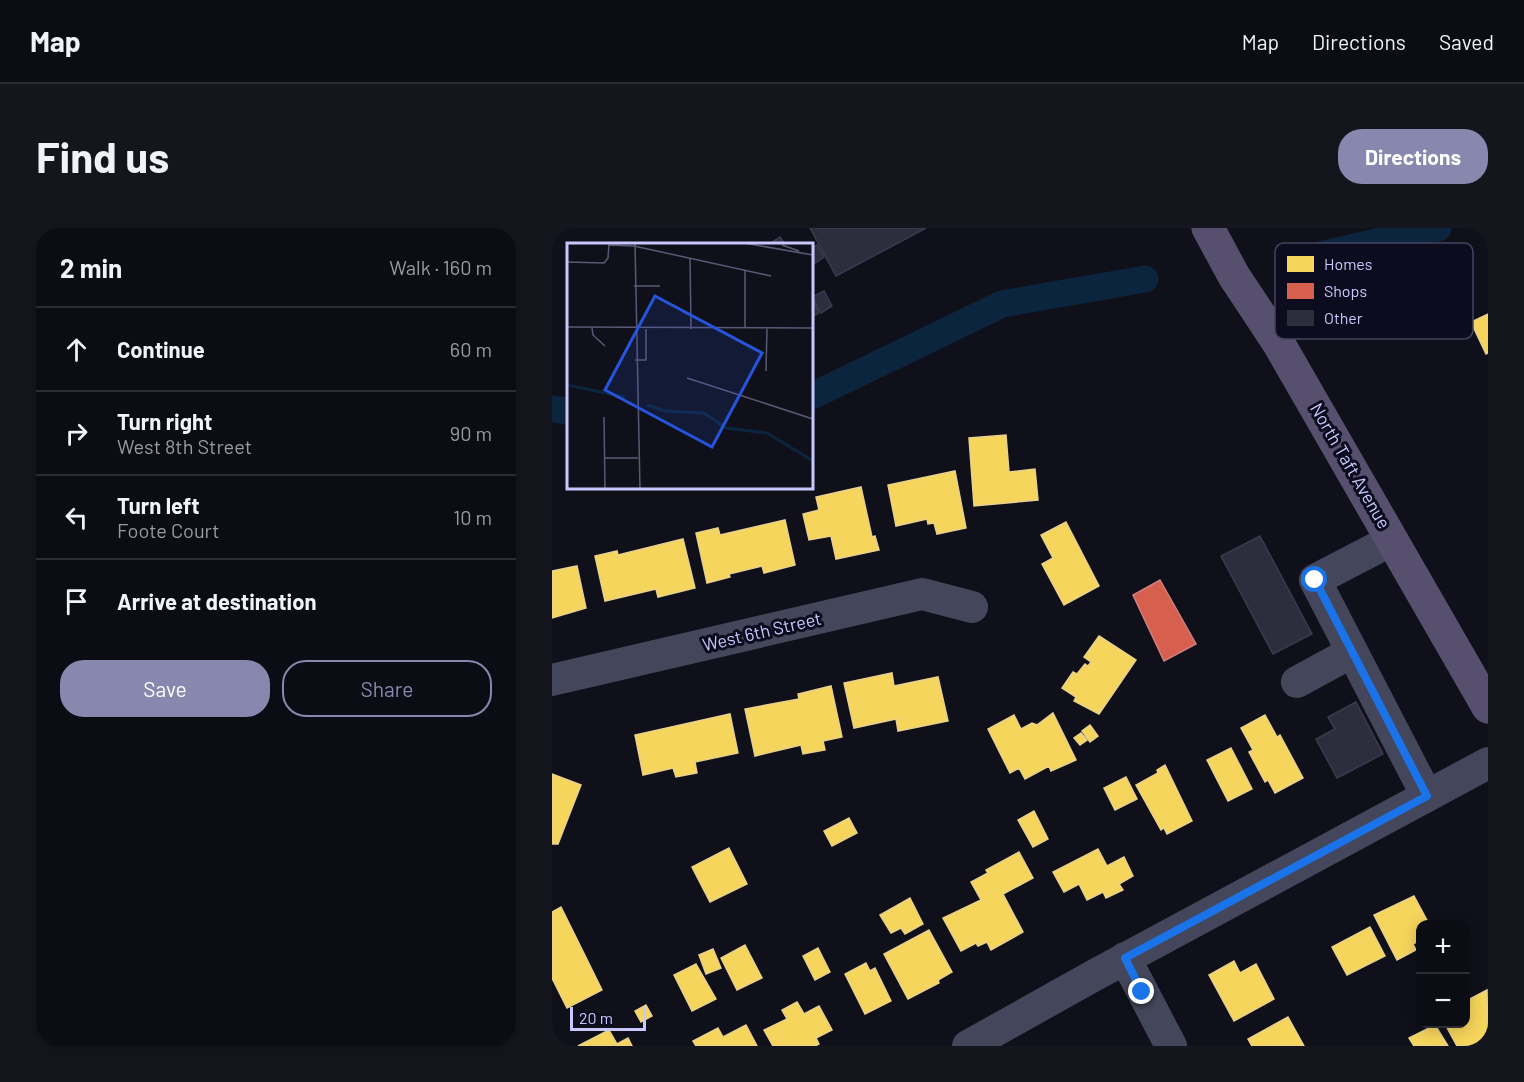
<!DOCTYPE html>
<meta charset="utf-8">
<style>
body{margin:0;font-family:Barlow,sans-serif;background:#15151d;color:#f1f3f6}
.controls{position:absolute;right:18px;bottom:18px;display:grid;overflow:hidden;border-radius:12px;box-shadow:0 3px 15px #0003}
.controls button{width:54px;height:54px;display:grid;place-items:center;padding:0;border:0;border-bottom:2px solid #2c2c34;background:#0c0c14;color:#f1f3f6;font:30px sans-serif}
.scale{position:absolute;left:18px;bottom:15px;width:76px;box-sizing:border-box;padding-left:6px;border:3px solid #c8c8ff;border-top:0;font-size:16px;line-height:21px;white-space:nowrap;color:#c8c8ff;-webkit-text-stroke:4px #0d0c1e;paint-order:stroke}
.stop{position:absolute;width:18px;height:18px;margin:-14px;border:4px solid #1a73e8;border-radius:50%;background:#fff}
.stop.end{background:#1a73e8;border-color:#fff;box-shadow:0 2px 6px #0008}
.list{margin:0;padding:0;list-style:none}
h2{display:flex;justify-content:space-between;align-items:center;height:78px;margin:0;padding:0 24px;font-size:26px}
h2 small{font-size:20px;font-weight:400;color:#9a9ba0}
.list li{display:grid;grid-template-columns:39px 1fr auto;gap:18px;align-items:center;box-sizing:border-box;height:84px;padding:0 24px;border-top:2px solid #2c2c34}
.list b{display:block;font-size:22px;white-space:nowrap}
.list p{margin:0;font-size:20px;white-space:nowrap;color:#9a9ba0}
.list em{font-size:20px;font-style:normal;color:#9a9ba0}
.actions{display:flex;gap:12px;padding:18px 24px}
.actions a{flex:1;padding:14px 0;border:2px solid #8888af;border-radius:24px;text-align:center;font-size:21px;color:#8888af}
.actions .main{background:#8888af;color:#fff}
.icon{flex:none;width:33px;height:33px;fill:none;stroke:currentColor;stroke-width:2;stroke-linecap:round;stroke-linejoin:round}
.map{position:relative;flex:none;width:936px;height:818px;overflow:hidden;border-radius:24px}
header{display:flex;align-items:center;gap:36px;box-sizing:border-box;height:84px;padding:0 30px;background:#0c0c14;border-bottom:2px solid #2c2c34}
header strong{font-size:28px}
nav{display:flex;gap:33px;margin-inline-start:auto;font-size:21px}
.intro{display:flex;align-items:center;justify-content:space-between;box-sizing:border-box;height:144px;padding:0 36px}
h1{margin:0;font-size:42px}
.button{padding:15px 27px;border-radius:24px;background:#8888af;color:#fff;font-size:21px;font-weight:700}
main{display:flex;gap:36px;padding:0 36px}
aside{flex:1;background:#0c0c14;border-radius:24px;box-shadow:0 3px 15px #0003}
.map>svg:first-child{display:block}
.homes{fill:#f6d55c;stroke:#e8d18d;stroke-width:1.5}
.shops{fill:#d6604d;stroke:#d27f82;stroke-width:1.5}
.lines{fill:none;stroke-linecap:round;stroke-linejoin:round}
.canal{stroke:#0b253e;stroke-width:27}
.building{fill:#2d2d3d;stroke:#3b3a4f;stroke-width:1.5}
.minor{stroke:#44465b;stroke-width:32}
.major{stroke:#574f6e;stroke-width:33}
.route{stroke:#1a73e8;stroke-width:8}
.labels{text-anchor:middle;stroke-width:6;stroke-linejoin:round;paint-order:stroke}
.street-label{font-size:18px;fill:#c8c8ff;stroke:#0d0c1e}
.inset-river{fill:none;stroke:#0b253e;stroke-width:3}
.inset-road{fill:none;stroke:#5a5a76;stroke-width:1.5}
.view{fill:#2654da;fill-opacity:0.15;stroke:#2654da;stroke-width:3}
.inset-edge{fill:none;stroke:#c8c8ff;stroke-width:3}
.key{fill:#0d0c1e;stroke:#454462;stroke-width:1.5}
.key-label{font-size:16px;fill:#c8c8ff}
</style>
<header>
<strong>Map</strong>
<nav><a>Map</a><a>Directions</a><a>Saved</a></nav>
</header>
<div class="intro"><h1>Find us</h1><a class="button">Directions</a></div>
<main>
<aside>
<h2>2 min<small>Walk · 160 m</small></h2>
<ul class="list">
<li><svg class="icon" aria-label="ahead" viewBox="0 0 24 24"><path d="M12 20V5M6 11l6-6 6 6"/></svg><div><b>Continue</b></div><em>60 m</em></li>
<li><svg class="icon" aria-label="right" viewBox="0 0 24 24"><path d="M7 20v-9h11M14 6l5 5-5 5"/></svg><div><b>Turn right</b><p>West 8th Street</p></div><em>90 m</em></li>
<li><svg class="icon" aria-label="left" viewBox="0 0 24 24"><path d="M17 20v-9H6M10 6l-5 5 5 5"/></svg><div><b>Turn left</b><p>Foote Court</p></div><em>10 m</em></li>
<li><svg class="icon" aria-label="arrive" viewBox="0 0 24 24"><path d="M6 21V4h12l-3 4 3 4H6"/></svg><div><b>Arrive at destination</b></div></li>
</ul>
<div class="actions"><a class="main">Save</a><a>Share</a></div>
</aside>
<div class="map">
<svg width="936" height="818" viewBox="0 0 936 818">
<rect width="100%" height="100%" fill="#10101a"/>
<g class="homes">
<polygon points="936,86 936,125 934,126 919,94"/>
<polygon points="454,207 457,244 483,241 486,272 422,278 417,210"/>
<polygon points="403,243 414,300 385,306 382,295 376,296 375,291 344,298 336,257"/>
<polygon points="309,259 320,309 323,308 327,322 284,331 279,308 257,312 251,286 267,282 264,269"/>
<polygon points="233,292 243,337 212,345 210,338 177,346 178,349 155,355 144,305 166,300 168,307"/>
<polygon points="514,294 547,358 512,377 490,336 501,330 489,307"/>
<polygon points="131,311 143,360 106,369 104,361 53,373 43,328 65,323 66,327"/>
<polygon points="25,338 34,380 0,390 0,343"/>
<polygon points="547,408 584,432 547,486 522,473 524,469 510,460 521,444 525,446 533,436 536,438 539,434 532,429"/>
<polygon points="340,445 342,458 386,449 396,493 346,503 344,491 302,500 292,455"/>
<polygon points="279,458 290,509 271,513 273,522 251,526 249,517 203,528 193,481 247,471 246,466"/>
<polygon points="501,485 524,532 499,543 497,538 473,551 467,540 458,545 436,501 462,487 469,501 480,495 485,497"/>
<polygon points="178,486 186,525 143,534 145,545 124,549 121,540 91,547 83,507"/>
<polygon points="713,487 725,509 728,507 751,550 723,565 716,552 713,554 697,524 701,522 689,500"/>
<polygon points="538,497 546,508 538,514 530,503"/>
<polygon points="529,505 535,512 528,517 522,510"/>
<polygon points="679,520 700,561 676,573 655,532"/>
<polygon points="613,537 640,593 615,606 612,600 609,602 584,557 606,545 605,542"/>
<polygon points="0,546 29,557 6,616 0,616"/>
<polygon points="574,549 585,571 563,582 552,560"/>
<polygon points="482,583 496,611 481,619 466,592"/>
<polygon points="297,590 305,605 280,618 272,603"/>
<polygon points="177,620 195,656 158,674 140,639"/>
<polygon points="546,621 555,638 572,629 581,648 567,656 571,662 554,670 551,664 535,672 527,656 512,664 501,644"/>
<polygon points="467,624 481,650 451,666 471,704 439,722 435,714 426,718 424,715 409,723 391,690 429,672 419,654 436,645 434,642"/>
<polygon points="862,668 877,696 868,696 868,712 861,716 864,722 845,732 822,687"/>
<polygon points="358,670 371,696 353,706 349,700 339,705 328,687"/>
<polygon points="9,679 50,762 15,780 0,750 0,684"/>
<polygon points="818,699 833,728 795,747 780,719"/>
<polygon points="377,702 400,744 386,752 387,755 356,771 332,726"/>
<polygon points="193,717 210,750 185,762 169,730"/>
<polygon points="266,720 278,744 263,752 251,728"/>
<polygon points="161,721 169,740 154,746 147,727"/>
<polygon points="682,733 688,745 704,736 722,771 682,793 657,747"/>
<polygon points="314,735 318,743 323,740 339,773 313,786 293,746"/>
<polygon points="144,736 164,771 140,783 122,747"/>
<polygon points="935,762 936,818 905,818 893,796 914,796 914,773"/>
<polygon points="245,774 252,786 267,778 280,802 264,810 267,816 263,818 221,818 212,802 235,791 230,782"/>
<polygon points="94,777 100,788 89,794 83,783"/>
<polygon points="736,789 752,818 700,818 696,811"/>
<polygon points="194,797 205,818 144,818 141,813 166,800 171,809"/>
<polygon points="883,797 896,818 862,818 857,810"/>
<polygon points="57,802 65,816 76,810 80,818 26,818"/>
</g>
<polygon class="shops" points="608,352 644,416 612,433 581,367"/>
<g class="lines">
<g class="canal">
<polyline points="772,26 886,0"/>
<polyline points="260,168 450,76 593,51"/>
<polyline points="0,181 16,183"/>
</g>
</g>
<g class="building">
<polygon points="258,0 374,0 284,48"/>
<polygon points="228,9 233,16 217,16"/>
<polygon points="265,17 272,29 260,37 260,20"/>
<polygon points="272,63 280,78 269,85 260,69"/>
<polygon points="260,71 267,85 260,89"/>
<polygon points="708,308 760,406 721,426 669,328"/>
<polygon points="804,474 831,526 785,550 764,511 783,501 776,489"/>
</g>
<g class="lines">
<g class="minor">
<polyline points="840,312 763,352 875,568"/>
<polyline points="0,452 370,366 420,379"/>
<polyline points="745,454 800,424"/>
<polyline points="573,730 619,818"/>
<polyline points="416,818 541,748 936,535"/>
</g>
<polyline class="major" points="656,0 682,48 727,116 936,479"/>
</g>
<g class="lines">
<polyline class="route" points="590,764 573,730 875,568 763,352"/>
</g>
<g class="labels">
<g class="street-label">
<text transform="translate(798 238) rotate(60)" y="6">North Taft Avenue</text>
<text transform="translate(210 404) rotate(-13)" y="6">West 6th Street</text>
</g>
</g>
<g transform="translate(15 15)">
<rect width="246" height="246" fill="#10101a"/>
<path class="inset-river" d="M 0,142 L 58,154M 80,162 L 98,168 L 137,170 L 159,185 L 200,190 L 246,218"/>
<path class="inset-road" d="M 68,0 L 73,246M 177,0 L 246,12M 42,2 L 67,3 L 204,33M 215,2 L 232,8M 123,15 L 124,86M 0,19 L 37,20 L 41,15 L 42,1M 67,43 L 93,43M 0,84 L 246,85M 25,85 L 26,92 L 38,103M 178,85 L 178,27M 68,117 L 79,117 L 79,86M 199,128 L 200,85M 120,135 L 246,176M 37,174 L 38,246M 38,215 L 71,215"/>
<path class="view" d="M 88,53 L 195,110 L 145,204 L 38,147 Z"/>
<rect width="246" height="246" class="inset-edge"/>
</g>
<rect x="723" y="15" width="198" height="96" rx="9" class="key"/>
<rect x="735" y="28" width="27" height="16" fill="#f6d55c"/>
<rect x="735" y="55" width="27" height="16" fill="#d6604d"/>
<rect x="735" y="82" width="27" height="16" fill="#2d2d3d"/>
<g class="key-label">
<text x="772" y="42">Homes</text>
<text x="772" y="69">Shops</text>
<text x="772" y="96">Other</text>
</g>
</svg>
<div class="controls">
<button>+</button>
<button>−</button>
</div>
<div class="scale">20 m</div>
<div class="stop" style="left:763px;top:352px"></div>
<div class="stop end" style="left:590px;top:764px"></div>
</div>
</main>
